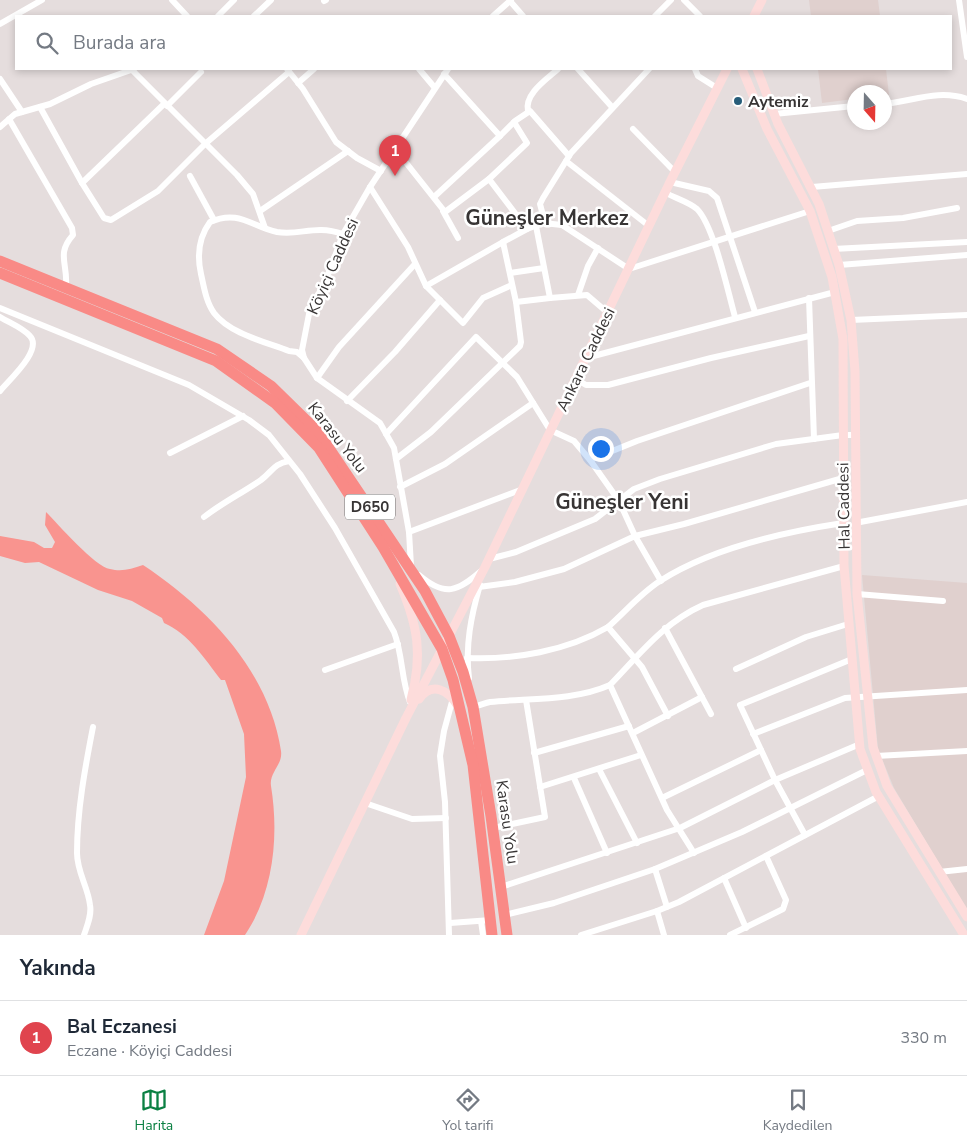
<!DOCTYPE html>
<html lang="tr">
<meta charset="utf-8">
<style>
body{margin:0;font-family:"Nunito Sans",sans-serif;background:#f2f2f3;color:#1f2937}
.compass{position:absolute;left:847px;top:85px;width:45px;height:45px;border-radius:50%;background:#fff;box-shadow:0 2px 8px #0003;rotate:160deg}
.you{position:absolute;left:600px;top:448px;width:18px;height:18px;margin:-12px;border:4px solid #fff;border-radius:50%;background:#1a73e8;box-shadow:0 0 0 8px #1a73e833}
.badge{display:grid;place-items:center;width:32px;height:32px;border-radius:50%;background:#0b8043;color:#fff;font-size:16px;font-weight:700}
.pin{position:absolute;translate:-50% -41px;filter:drop-shadow(0 1px 2px #0008)}
.pin::after{content:'';position:absolute;top:26px;width:18px;height:15px;background:inherit;clip-path:polygon(0 0,100% 0,50% 100%)}
.list{margin:0;padding:0;list-style:none}
h2{display:flex;justify-content:space-between;align-items:center;height:65px;margin:0;padding:0 20px;font-size:21px}
h2 small{font-size:16px;font-weight:400;color:#747a83}
.list li{display:grid;grid-template-columns:32px 1fr auto;gap:15px;align-items:center;box-sizing:border-box;height:75px;padding:0 20px;border-top:1px solid #e0e1e3}
.list b{display:block;font-size:19px;white-space:nowrap}
.list p{margin:0;font-size:16px;white-space:nowrap;color:#747a83}
.list em{font-size:16px;font-style:normal;color:#747a83}
.icon{flex:none;width:28px;height:28px;fill:none;stroke:currentColor;stroke-width:2;stroke-linecap:round;stroke-linejoin:round}
.map{position:relative;flex:none;width:967px;height:935px;overflow:hidden}
.search{position:absolute;background:#fff;box-shadow:0 2px 8px #0003;left:15px;right:15px;top:15px;height:55px;display:flex;align-items:center;gap:12px;box-sizing:border-box;padding:0 18px;border-radius:0px;color:#747a83;font-size:19px}
.sheet{height:140px;background:#fff}
nav{display:flex;justify-content:space-around;align-items:center;box-sizing:border-box;height:70px;border-top:1px solid #e0e1e3;background:#fff;font-size:14px;color:#747a83}
nav a{display:grid;justify-items:center;gap:2px}
nav .on{color:#0b8043}
.map>svg:first-child{display:block}
.built{fill:#e0d0ce}
.water{fill:#f9948f}
.lines{fill:none;stroke-linecap:round;stroke-linejoin:round}
.street{stroke:#fff;stroke-width:6}
.secondary{stroke:#fddcdb;stroke-width:9}
.highway{stroke:#f98a86;stroke-width:11}
.poi-dot{fill:#275d79;stroke:#fff;stroke-width:2}
.labels{text-anchor:middle;stroke-width:5;stroke-linejoin:round;paint-order:stroke}
.shield{fill:#fff;stroke:#737171;stroke-width:1}
.shield-label{font-size:15px;font-weight:bold;fill:#373434}
.poi-label{font-size:16px;font-weight:bold;fill:#373434;stroke:#fff;text-anchor:start}
.street-label{font-size:16px;fill:#373434;stroke:#fff}
.district-label{font-size:21px;font-weight:bold;fill:#373434;stroke:#fff}
</style>
<div class="map">
<svg width="967" height="935" viewBox="0 0 967 935">
<rect width="100%" height="100%" fill="#e5dddd"/>
<g class="built">
<polygon points="809,0 878,0 880,16 811,16"/>
<polygon points="818,69 886,69 889,95 854,92 854,99 822,103"/>
<polygon points="862,575 967,583 967,910 894,788 878,749"/>
</g>
<path class="water" d="M 46,512 C 58,524 95,567 110,569 C 122,572 131,569 143,565 C 208,608 269,671 281,751 C 283,765 269,772 271,786 C 279,835 274,892 245,935 L 204,935 L 224,881 L 246,777 L 244,734 L 225,680 L 221,680 C 205,659 189,634 164,623 L 162,618 L 132,601 L 98,590 L 39,562 L 25,563 L 0,556 L 0,536 L 34,542 L 44,548 L 52,548 L 55,542 L 45,525 Z"/>
<g class="lines">
<g class="street">
<polyline points="172,0 187,16"/>
<polyline points="684,0 700,16"/>
<polyline points="959,0 967,57"/>
<polyline points="324,1 326,0"/>
<polyline points="510,1 523,16"/>
<polyline points="218,16 234,0"/>
<polyline points="254,16 271,0"/>
<polyline points="493,16 511,0"/>
<polyline points="655,16 671,0"/>
<polyline points="0,24 42,0"/>
<polyline points="287,69 303,89 336,142 357,158 381,171"/>
<polyline points="419,69 435,88"/>
<polyline points="578,69 612,107"/>
<polyline points="695,69 698,76 717,88"/>
<polyline points="132,70 237,175 253,194 265,228"/>
<polyline points="444,74 500,136 515,121 530,111 569,156"/>
<polyline points="0,79 22,112"/>
<polyline points="298,83 314,69"/>
<path d="M 884,104 C 913,101 939,89 967,99"/>
<polyline points="167,106 201,72"/>
<polyline points="40,107 82,183 104,218 111,220 158,191 205,144 289,72"/>
<path d="M 528,111 C 524,94 547,79 558,69"/>
<polyline points="774,114 854,106"/>
<path d="M 9,119 L 72,228 L 73,235 C 56,254 68,264 66,286"/>
<polyline points="0,127 15,114 50,104 91,84 134,69"/>
<polyline points="633,129 675,172"/>
<polyline points="396,150 445,212 489,179 527,229 503,242"/>
<polyline points="566,161 649,226"/>
<polyline points="190,176 214,220"/>
<polyline points="489,179 527,143 514,122"/>
<polyline points="670,182 709,191 717,198 755,312"/>
<polyline points="82,183 164,104"/>
<polyline points="370,187 408,247 426,286 503,242 516,302 521,342 520,346 431,432 396,459"/>
<polyline points="812,187 967,174"/>
<path d="M 666,193 C 675,198 689,202 697,209 C 714,226 728,292 735,317"/>
<polyline points="434,197 500,136"/>
<polyline points="260,211 348,151"/>
<polyline points="443,211 458,238"/>
<polyline points="545,223 540,204 543,198 571,153 649,69"/>
<polyline points="527,229 543,223 562,225 629,269 810,211"/>
<polyline points="828,231 857,221 903,218 957,208"/>
<polyline points="833,249 967,242"/>
<polyline points="839,265 967,255"/>
<polyline points="510,273 544,268"/>
<polyline points="426,286 463,323 483,298 512,285"/>
<polyline points="578,295 588,266 598,248"/>
<polyline points="550,298 587,295 608,313"/>
<polyline points="809,298 814,439"/>
<polyline points="516,302 550,298 536,226"/>
<path d="M 0,308 L 189,385 L 249,420 L 269,435 L 300,474 L 335,528 L 394,632 C 403,655 401,680 410,702"/>
<path d="M 0,317 C 10,323 23,328 30,336 C 43,350 9,380 0,391"/>
<polyline points="851,320 967,315"/>
<path d="M 304,358 L 297,352 L 289,351 C 266,342 230,334 214,313 C 206,302 204,287 201,274 C 197,256 199,237 210,222 C 239,209 252,227 277,232 C 301,236 314,224 343,234"/>
<polyline points="586,358 835,292"/>
<polyline points="317,378 339,347 415,264"/>
<polyline points="576,379 586,385 608,385 711,358 809,336"/>
<polyline points="347,401 395,352 440,300"/>
<polyline points="386,434 476,337 517,377 550,430 574,441 590,460 619,501 635,536 661,581"/>
<polyline points="170,453 243,416"/>
<polyline points="590,460 637,441 810,383"/>
<polyline points="400,487 445,464 533,403"/>
<path d="M 204,517 C 222,503 242,493 261,480 C 273,471 273,464 289,461"/>
<polyline points="855,523 967,502"/>
<polyline points="409,532 523,489"/>
<polyline points="489,559 516,552 595,519 634,489 660,479 776,444 843,435 855,435"/>
<polyline points="411,566 409,532 394,448 380,423 317,378 304,358 302,350 309,314 330,270 343,234 370,187 448,69"/>
<path d="M 419,575 C 445,597 457,592 481,571"/>
<polyline points="479,587 515,582 564,569 635,536 684,524 843,478"/>
<polyline points="857,594 943,601"/>
<path d="M 608,627 C 625,612 641,593 660,581 C 711,548 784,532 843,523"/>
<polyline points="665,628 711,714"/>
<path d="M 467,658 C 514,660 567,651 608,627 L 642,667 L 668,716"/>
<polyline points="736,669 806,637 848,624"/>
<polyline points="325,670 398,644"/>
<path d="M 469,678 C 465,646 471,616 480,585"/>
<path d="M 473,706 C 477,707 484,703 490,702 C 529,698 574,701 610,685"/>
<polyline points="633,733 702,697"/>
<polyline points="753,734 845,698 967,690"/>
<polyline points="534,753 629,726"/>
<polyline points="876,756 967,751"/>
<polyline points="599,769 637,843"/>
<polyline points="574,778 607,853"/>
<polyline points="540,787 641,755"/>
<polyline points="662,798 761,750"/>
<polyline points="365,803 412,819 446,818"/>
<polyline points="493,828 545,817 526,700"/>
<polyline points="805,835 775,780 740,705 852,659"/>
<path d="M 694,853 L 667,810 L 610,685 C 640,654 663,623 703,605 L 844,566"/>
<polyline points="655,869 742,832 867,770"/>
<polyline points="939,872 967,869"/>
<polyline points="724,878 746,928"/>
<polyline points="501,887 680,828 775,780 860,744"/>
<polyline points="657,911 664,935"/>
<polyline points="504,915 554,903 655,869 667,907"/>
<polyline points="481,921 483,935"/>
<polyline points="450,923 491,920"/>
<path d="M 84,935 C 87,926 92,915 90,905 C 88,887 77,872 77,853 C 77,811 85,768 93,727"/>
<polyline points="449,935 445,802 440,756 444,731 453,698"/>
<polyline points="581,935 657,911 679,902 879,796"/>
<polyline points="730,935 783,909 786,900 766,856"/>
</g>
<g class="secondary">
<polyline points="754,16 762,0"/>
<polyline points="742,69 767,129 810,211 832,277 843,339 844,566 860,749 876,792 964,935"/>
<polyline points="757,69 778,124 819,204 839,265 851,320 855,371 857,594 873,747 887,786 967,917"/>
<path d="M 400,584 C 418,626 423,655 411,700"/>
<path d="M 419,699 C 432,681 448,690 458,706"/>
<polyline points="301,935 406,718 485,567 670,182 727,69"/>
</g>
<g class="highway">
<polyline points="0,261 217,349 271,386 318,432 425,591 449,636 463,672 473,707 491,816 507,935"/>
<polyline points="0,273 216,361 275,403 319,448 383,547 442,649 453,680 473,765 492,935"/>
</g>
</g>
<circle class="poi-dot" cx="738" cy="101" r="5"/>
<g class="labels">
<rect class="shield" x="345" y="494.5" width="50" height="25" rx="4"/>
<g class="shield-label">
<text x="370" y="512">D650</text>
</g>
<g class="poi-label">
<text x="748" y="107">Aytemiz</text>
</g>
<g class="street-label">
<text transform="translate(332 266) rotate(-66)" y="6">Köyiçi Caddesi</text>
<text transform="translate(585 359) rotate(-64)" y="6">Ankara Caddesi</text>
<text transform="translate(338 437) rotate(52)" y="6">Karasu Yolu</text>
<text transform="translate(843 506) rotate(-91)" y="6">Hal Caddesi</text>
<text transform="translate(508 822) rotate(82)" y="6">Karasu Yolu</text>
</g>
<g class="district-label">
<text x="547" y="225">Güneşler Merkez</text>
<text x="622" y="509">Güneşler Yeni</text>
</g>
</g>
</svg>
<svg class="compass" viewBox="-18 -18 36 36"><path d="M0-13l5 13h-10z" fill="#e53935"/><path d="M0 13l5-13h-10z" fill="#747a83"/></svg>
<div class="you"></div>
<div class="pin badge" style="left:395px;top:176px;background:#e0444e">1</div>
<div class="search"><svg class="icon" aria-label="search" viewBox="0 0 24 24"><circle cx="10" cy="10" r="6"/><path d="M15 15l6 6"/></svg>Burada ara</div>
</div>
<section class="sheet">
<h2>Yakında<small></small></h2>
<ul class="list">
<li><span class="badge" style="background:#e0444e">1</span><div><b>Bal Eczanesi</b><p>Eczane · Köyiçi Caddesi</p></div><em>330 m</em></li>
</ul>
</section>
<nav>
<a class="on"><svg class="icon" aria-label="map" viewBox="0 0 24 24"><path d="M3 6l6-2 6 2 6-2v14l-6 2-6-2-6 2zM9 4v14M15 6v14"/></svg>Harita</a>
<a><svg class="icon" aria-label="directions" viewBox="0 0 24 24"><path d="M12 3l9 9-9 9-9-9zM9 14v-3h6M13 9l2 2-2 2"/></svg>Yol tarifi</a>
<a><svg class="icon" aria-label="saved" viewBox="0 0 24 24"><path d="M7 4h10v16l-5-4-5 4z"/></svg>Kaydedilen</a>
</nav>
